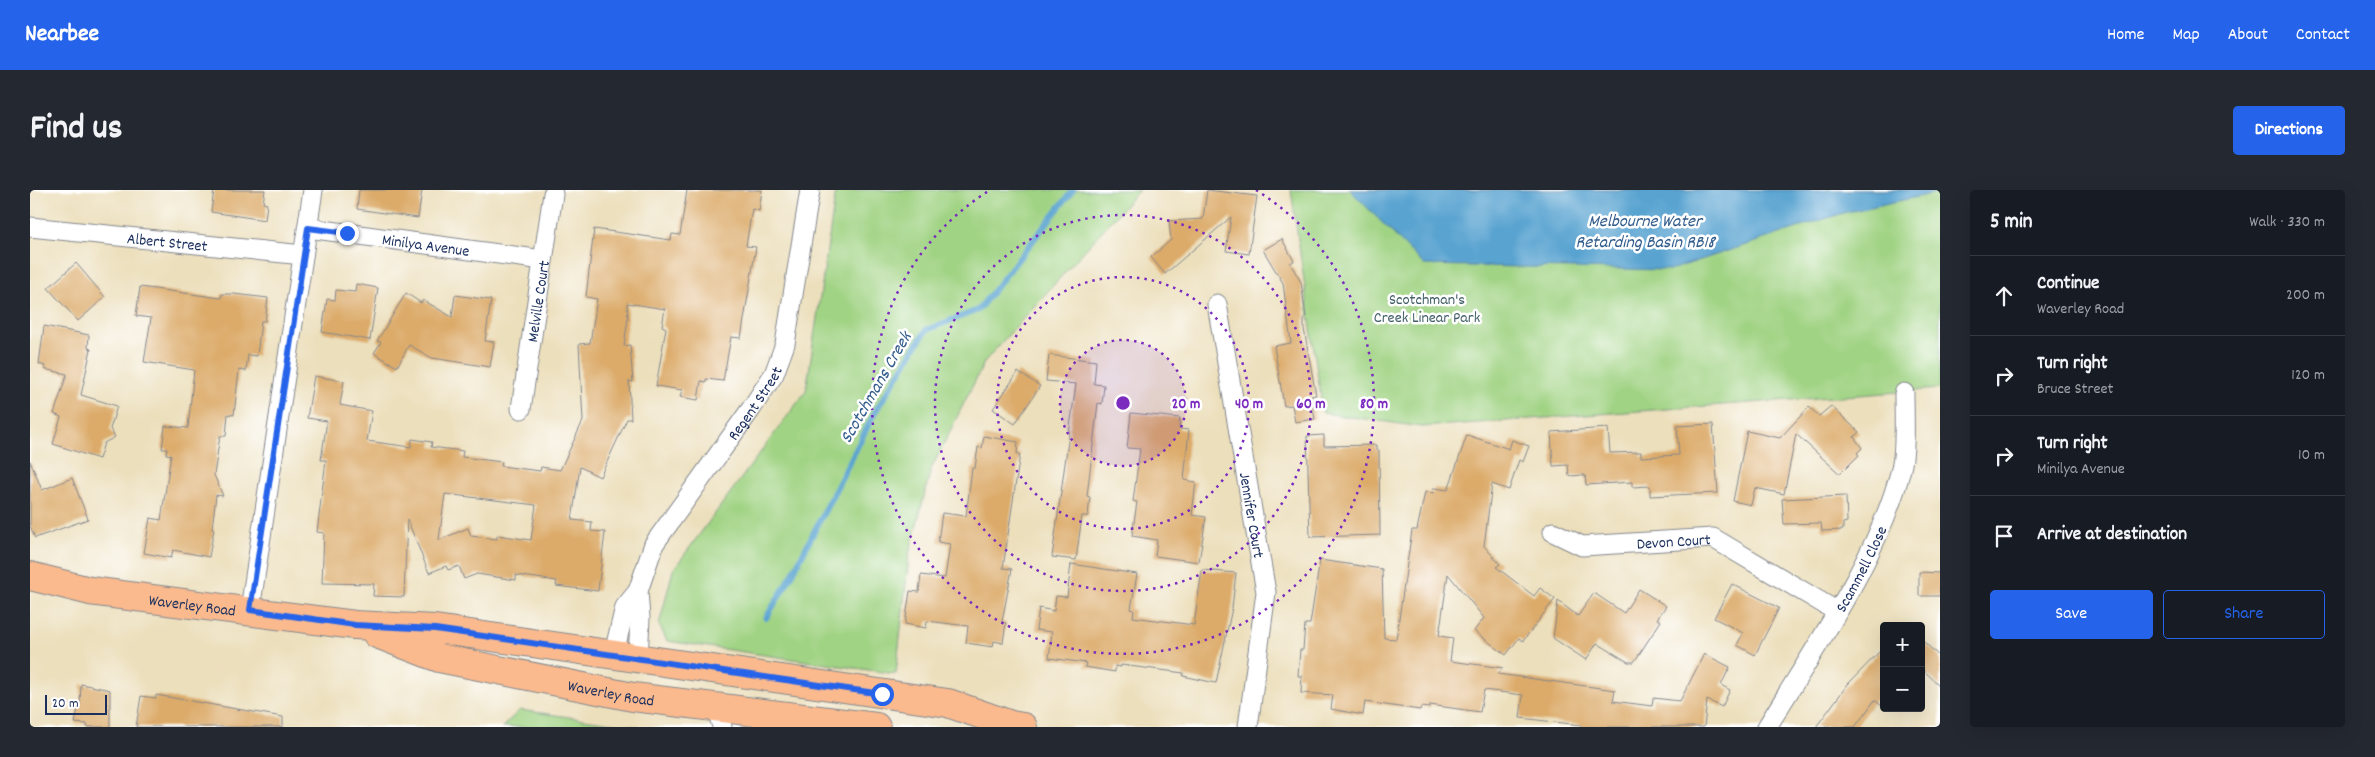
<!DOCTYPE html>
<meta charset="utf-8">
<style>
body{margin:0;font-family:Dekko,sans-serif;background:#242831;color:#f1f3f6}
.controls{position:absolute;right:15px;bottom:15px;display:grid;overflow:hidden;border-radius:5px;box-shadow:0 5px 20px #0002}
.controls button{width:45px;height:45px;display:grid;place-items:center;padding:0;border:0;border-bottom:1px solid #363941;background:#171b24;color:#f1f3f6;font:25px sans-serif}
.scale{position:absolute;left:15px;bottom:12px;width:62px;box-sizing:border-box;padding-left:5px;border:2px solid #1b2f5e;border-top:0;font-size:14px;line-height:18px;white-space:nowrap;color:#1b2f5e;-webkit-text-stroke:4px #fff;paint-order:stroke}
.stop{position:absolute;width:15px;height:15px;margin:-11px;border:4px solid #2563eb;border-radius:50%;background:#fff}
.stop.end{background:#2563eb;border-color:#fff;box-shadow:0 1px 5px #0008}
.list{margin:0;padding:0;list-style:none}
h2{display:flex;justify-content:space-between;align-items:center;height:65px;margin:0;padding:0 20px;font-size:21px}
h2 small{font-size:16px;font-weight:400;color:#9ea1a6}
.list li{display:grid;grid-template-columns:32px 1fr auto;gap:15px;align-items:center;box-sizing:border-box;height:80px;padding:0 20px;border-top:1px solid #363941}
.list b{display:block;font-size:19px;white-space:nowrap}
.list p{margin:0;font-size:16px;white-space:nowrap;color:#9ea1a6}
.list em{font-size:16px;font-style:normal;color:#9ea1a6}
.actions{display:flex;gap:10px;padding:15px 20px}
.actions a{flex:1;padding:11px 0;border:1px solid #2563eb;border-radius:5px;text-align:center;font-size:18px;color:#2563eb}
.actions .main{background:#2563eb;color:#fff}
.icon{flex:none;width:28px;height:28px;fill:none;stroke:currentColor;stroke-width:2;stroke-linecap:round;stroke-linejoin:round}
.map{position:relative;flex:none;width:1910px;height:537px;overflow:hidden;border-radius:5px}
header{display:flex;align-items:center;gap:30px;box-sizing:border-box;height:70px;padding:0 25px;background:#2563eb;color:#fff}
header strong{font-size:24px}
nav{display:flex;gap:28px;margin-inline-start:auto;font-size:18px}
.intro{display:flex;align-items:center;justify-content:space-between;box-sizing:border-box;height:120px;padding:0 30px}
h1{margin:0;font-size:35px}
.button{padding:12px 22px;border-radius:5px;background:#2563eb;color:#fff;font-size:18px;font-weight:700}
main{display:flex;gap:30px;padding:0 30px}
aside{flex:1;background:#171b24;border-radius:5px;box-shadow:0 5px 20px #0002}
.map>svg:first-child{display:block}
.green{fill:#a0d383;stroke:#5e8170}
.water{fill:#58a3d0;stroke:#3a6997}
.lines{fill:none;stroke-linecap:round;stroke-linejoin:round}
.stream{stroke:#58a3d0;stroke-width:6}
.building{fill:#dcab6a;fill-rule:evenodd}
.minor-casing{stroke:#84878d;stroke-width:21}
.primary-casing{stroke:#84878d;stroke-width:30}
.minor{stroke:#fff;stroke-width:19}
.primary{stroke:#fbba8d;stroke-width:28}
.route{stroke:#2563eb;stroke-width:6}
.ring{fill:none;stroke:#7b2cbf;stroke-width:2.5;stroke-dasharray:2.5 5}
.labels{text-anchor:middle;stroke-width:5;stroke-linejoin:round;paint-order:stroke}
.street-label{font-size:16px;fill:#1b2f5e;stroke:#fff}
.park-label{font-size:16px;fill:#436069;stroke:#fff}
.water-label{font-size:18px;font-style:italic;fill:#335d8c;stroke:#fff}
.centre{fill:#7b2cbf;stroke:#fff;stroke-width:2.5}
.ring-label{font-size:15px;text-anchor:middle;font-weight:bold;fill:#7b2cbf;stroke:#fff;stroke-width:5;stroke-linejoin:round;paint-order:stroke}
</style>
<header>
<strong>Nearbee</strong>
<nav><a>Home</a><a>Map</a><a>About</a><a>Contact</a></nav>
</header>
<div class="intro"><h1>Find us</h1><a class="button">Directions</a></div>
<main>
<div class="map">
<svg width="1910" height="537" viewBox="0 0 1910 537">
<rect width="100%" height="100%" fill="#fff"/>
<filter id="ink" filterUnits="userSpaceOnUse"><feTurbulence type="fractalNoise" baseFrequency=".02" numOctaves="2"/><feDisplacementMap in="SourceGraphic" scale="10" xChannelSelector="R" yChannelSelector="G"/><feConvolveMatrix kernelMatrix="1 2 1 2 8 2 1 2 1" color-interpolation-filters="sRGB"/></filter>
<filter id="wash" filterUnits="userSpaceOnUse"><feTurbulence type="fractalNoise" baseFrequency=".0096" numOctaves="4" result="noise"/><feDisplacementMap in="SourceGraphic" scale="20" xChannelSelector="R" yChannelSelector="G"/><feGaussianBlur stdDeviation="1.12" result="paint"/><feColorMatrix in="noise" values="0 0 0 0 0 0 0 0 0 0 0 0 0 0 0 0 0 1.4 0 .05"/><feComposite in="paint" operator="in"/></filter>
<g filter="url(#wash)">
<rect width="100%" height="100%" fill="#ecdfbc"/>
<g class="green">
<polygon points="806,0 1109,0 955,171 901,279 879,365 866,484 637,451 629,435 643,380 776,201"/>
<polygon points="1261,0 1910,0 1910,199 1392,237 1293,223"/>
<polygon points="490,520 609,537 472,537"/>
</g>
<polygon class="water" points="1320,0 1910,0 1910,2 1813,23 1640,80 1394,75"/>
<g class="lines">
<polyline class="stream" points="736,428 762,385 845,222 896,140 948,120 1043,0"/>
</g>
<g id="blocks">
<g class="building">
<polygon points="184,0 235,0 233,13 237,14 235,30 181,22"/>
<polygon points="329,0 392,0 388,28 327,19"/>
<path d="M 657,0 L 732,0 L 729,21 L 722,19 L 716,56 L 726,57 L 711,148 L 701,147 L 693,191 L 676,189 L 676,192 L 671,191 L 668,210 L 650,207 L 652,200 L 626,196 L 636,138 L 632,136 L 635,119 L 597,113 L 598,128 L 594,156 L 600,155 L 603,192 L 599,191 L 601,229 L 597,229 L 570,287 L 550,277 L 542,330 L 562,332 L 561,341 L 575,342 L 568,401 L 526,396 L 527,391 L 486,385 L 486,390 L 447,384 L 434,389 L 429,376 L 418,380 L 416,376 L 399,383 L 377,329 L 374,407 L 343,406 L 344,394 L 292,393 L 294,343 L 287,342 L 296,270 L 291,270 L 297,231 L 277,228 L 284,186 L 314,191 L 310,215 L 342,221 L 337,251 L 381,257 L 382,249 L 402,252 L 401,257 L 433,261 L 432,267 L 472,272 L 471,276 L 510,281 L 511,277 L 530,280 L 553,231 L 549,154 L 560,153 L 567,109 L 556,107 L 564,39 L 641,50 L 642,44 L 650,45 ZM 415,304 L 506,315 L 501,350 L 467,345 L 467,349 L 441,346 L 438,338 L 409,350 Z"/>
<polygon points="1177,0 1227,6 1219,64 1196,61 1201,27 1135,84 1121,67 1141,50 1139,31 1173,29"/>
<polygon points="1252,49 1264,71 1260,73 1271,92 1276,127 1274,128 1274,139 1286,205 1281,206 1285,229 1265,232 1262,215 1254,216 1244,156 1261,153 1253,93 1233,60"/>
<polygon points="46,73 75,107 48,131 18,98"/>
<polygon points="326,94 348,98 340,150 292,142 297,109 305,110 306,100 325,102"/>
<polygon points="110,97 191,108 192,104 204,104 238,108 235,131 231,131 227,166 218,165 216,181 209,180 204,225 198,224 196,246 190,246 184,285 193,306 186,305 182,339 184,339 179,367 143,360 141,368 114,363 120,328 131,330 141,265 136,264 137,259 132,259 135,236 158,238 164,180 114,172 121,128 106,126"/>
<polygon points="376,103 391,113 393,110 422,127 425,105 461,110 455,151 464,152 460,177 402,168 379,155 367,177 344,163 351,152 347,151"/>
<polygon points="14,136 59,145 58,158 61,159 51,205 87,216 80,239 85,247 74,253 69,269 23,254 31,227 24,224 37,184 14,179 15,176 9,174"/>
<polygon points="1019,165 1066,171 1064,194 1074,195 1072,214 1068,213 1057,306 1060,307 1058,326 1052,326 1046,370 1022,367 1046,194 1016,191"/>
<polygon points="988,182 1010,196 985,234 963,219"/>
<polygon points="1801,216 1829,242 1824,247 1832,258 1827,263 1829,265 1810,284 1766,244 1754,304 1725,298 1721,315 1703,311 1717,241 1750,248 1779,217 1789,226"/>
<polygon points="1101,223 1150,228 1149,239 1159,240 1154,290 1166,292 1162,325 1176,327 1169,372 1125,366 1127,350 1102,346 1107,312 1103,311 1110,259 1097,258"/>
<polygon points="1683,234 1688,303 1620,306 1620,296 1602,297 1602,292 1556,295 1555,285 1539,286 1538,275 1523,276 1521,242 1578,238 1580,263 1611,262 1611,267 1649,265 1647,236"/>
<polygon points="1294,245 1294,256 1346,255 1346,260 1349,260 1350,345 1280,347 1277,246"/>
<polygon points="1437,245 1479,259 1482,250 1499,256 1493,272 1489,270 1479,300 1462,294 1454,356 1470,374 1466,377 1504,406 1510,398 1525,409 1493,451 1489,448 1476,465 1444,441 1454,428 1418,384 1409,446 1423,448 1420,471 1473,478 1468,484 1585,500 1583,511 1622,516 1623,508 1650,511 1674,464 1700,477 1691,495 1700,500 1692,517 1677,510 1674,537 1551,537 1551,535 1490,528 1493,505 1454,500 1450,522 1400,515 1400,518 1391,517 1390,520 1335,512 1333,525 1301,519 1303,505 1271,503 1272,486 1268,486 1270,460 1273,460 1275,434 1280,434 1290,370 1352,379 1354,448 1366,449 1382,340 1387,340 1395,302 1403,303 1404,298 1418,300"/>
<polygon points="954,246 988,252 987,264 990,264 973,378 982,379 972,432 976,433 973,453 964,451 963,457 936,453 938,436 897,431 896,438 875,434 880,401 889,402 891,385 915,388 920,354 908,352 912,323 936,326 942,278 945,278 948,257 952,258"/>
<polygon points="0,271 12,300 42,288 58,329 5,348 0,336"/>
<polygon points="1816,306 1817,332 1813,333 1813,340 1792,341 1791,333 1754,334 1752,309"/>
<polygon points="1041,374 1107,384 1101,419 1104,420 1103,427 1164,435 1172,380 1206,383 1202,418 1186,493 1153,486 1154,483 1091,475 1091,477 1085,476 1085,482 1055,477 1056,473 1019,468 1022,442 1006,440 1009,418 1024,421 1026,406 1037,407"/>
<polygon points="1889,382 1910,383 1910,406 1889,406"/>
<polygon points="1702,394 1749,418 1725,465 1707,455 1713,443 1684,428"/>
<polygon points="1609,399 1636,416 1627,429 1631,431 1604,472 1598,472 1567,453 1556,470 1523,448 1528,411 1548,426 1564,403 1594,423"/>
<polygon points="1891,449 1910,467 1910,496 1891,478"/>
<polygon points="1854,457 1854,518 1845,510 1825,537 1786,537 1818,494"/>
<polygon points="51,494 80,500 80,537 57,537 57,534 45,533 48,518 50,514"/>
<polygon points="126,505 253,527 253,537 106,537 111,506 126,508"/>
</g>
</g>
</g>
<g filter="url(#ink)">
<use href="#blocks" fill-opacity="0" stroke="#84878d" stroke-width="1"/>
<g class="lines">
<defs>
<g id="minor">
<path id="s1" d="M 0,37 L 273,65"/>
<path id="s2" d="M 278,38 L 513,70"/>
<path id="s3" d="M 1187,114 L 1236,402 L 1218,537"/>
<path id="s4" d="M 491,219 L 523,4"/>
<path id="s5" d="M 1523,342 L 1552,356 L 1683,348 L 1806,421"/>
<polyline points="220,420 283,0"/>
<path id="s6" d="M 583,467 L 595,417 L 608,401 L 624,354 L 721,219 L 744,184 L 755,154 L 780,0"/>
<polyline points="608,470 610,428 608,401"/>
<polyline points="687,519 692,537"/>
<path id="s7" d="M 1737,537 C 1784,459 1849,367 1871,279 C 1876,259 1874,225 1874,203"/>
</g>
<g id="primary">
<path id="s8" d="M 0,386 L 60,401 L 325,435 L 405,439 L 918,513 L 981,535 L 993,537"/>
<path id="s9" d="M 347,444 L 409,468 L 603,507 L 846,537"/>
</g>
</defs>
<use href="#minor" class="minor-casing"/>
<use href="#primary" class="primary-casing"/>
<use href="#minor" class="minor"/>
<use href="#primary" class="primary"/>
</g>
</g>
<g class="lines" filter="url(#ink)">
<polyline class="route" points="317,43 278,38 220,420 325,435 405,439 852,504"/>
</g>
<circle cx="1093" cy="213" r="63" fill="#7b2cbf" fill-opacity=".12"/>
<g class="ring">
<circle cx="1093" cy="213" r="63"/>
<circle cx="1093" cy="213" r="126"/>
<circle cx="1093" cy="213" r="188"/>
<path d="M1226 0A251 251 0 1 1 960 0"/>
</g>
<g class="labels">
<g class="street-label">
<text dy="6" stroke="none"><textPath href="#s1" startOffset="138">Albert Street</textPath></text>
<text dy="6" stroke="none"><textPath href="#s2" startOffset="119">Minilya Avenue</textPath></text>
<text dy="6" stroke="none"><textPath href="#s4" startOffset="109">Melville Court</textPath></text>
<text dy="6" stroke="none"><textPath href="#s6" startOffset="295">Regent Street</textPath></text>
<text dy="6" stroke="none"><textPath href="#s3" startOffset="214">Jennifer Court</textPath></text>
<text dy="6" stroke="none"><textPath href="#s5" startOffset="124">Devon Court</textPath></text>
<text dy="6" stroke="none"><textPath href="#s7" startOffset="184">Scammell Close</textPath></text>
<text dy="6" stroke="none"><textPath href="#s8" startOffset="165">Waverley Road</textPath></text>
<text dy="6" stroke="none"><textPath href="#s9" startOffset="242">Waverley Road</textPath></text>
</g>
<g class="park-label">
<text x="1397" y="114">Scotchman's<tspan x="1397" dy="18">Creek Linear Park</tspan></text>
</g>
<g class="water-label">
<text x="1615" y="36">Melbourne Water<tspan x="1615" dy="21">Retarding Basin RB18</tspan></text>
<text transform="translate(845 197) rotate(-60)" y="6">Scotchmans Creek</text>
</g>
</g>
<circle cx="1093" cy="213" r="8" class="centre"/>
<g class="ring-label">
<text x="1156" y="218">20 m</text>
<text x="1219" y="218">40 m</text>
<text x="1281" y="218">60 m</text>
<text x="1344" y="218">80 m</text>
</g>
</svg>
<div class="controls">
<button>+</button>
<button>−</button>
</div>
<div class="scale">20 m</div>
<div class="stop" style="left:852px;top:504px"></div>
<div class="stop end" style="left:317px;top:43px"></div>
</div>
<aside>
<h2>5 min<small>Walk · 330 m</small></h2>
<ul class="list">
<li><svg class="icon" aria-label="ahead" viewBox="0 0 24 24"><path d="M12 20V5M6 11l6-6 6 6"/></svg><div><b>Continue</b><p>Waverley Road</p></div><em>200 m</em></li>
<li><svg class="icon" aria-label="right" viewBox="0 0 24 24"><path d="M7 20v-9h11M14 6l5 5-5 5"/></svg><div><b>Turn right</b><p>Bruce Street</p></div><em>120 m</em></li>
<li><svg class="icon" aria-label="right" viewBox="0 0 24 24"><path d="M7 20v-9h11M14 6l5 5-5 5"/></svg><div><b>Turn right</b><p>Minilya Avenue</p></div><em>10 m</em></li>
<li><svg class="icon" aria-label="arrive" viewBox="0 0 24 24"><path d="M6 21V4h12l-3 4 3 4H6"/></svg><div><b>Arrive at destination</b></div></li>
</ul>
<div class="actions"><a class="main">Save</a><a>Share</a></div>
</aside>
</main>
